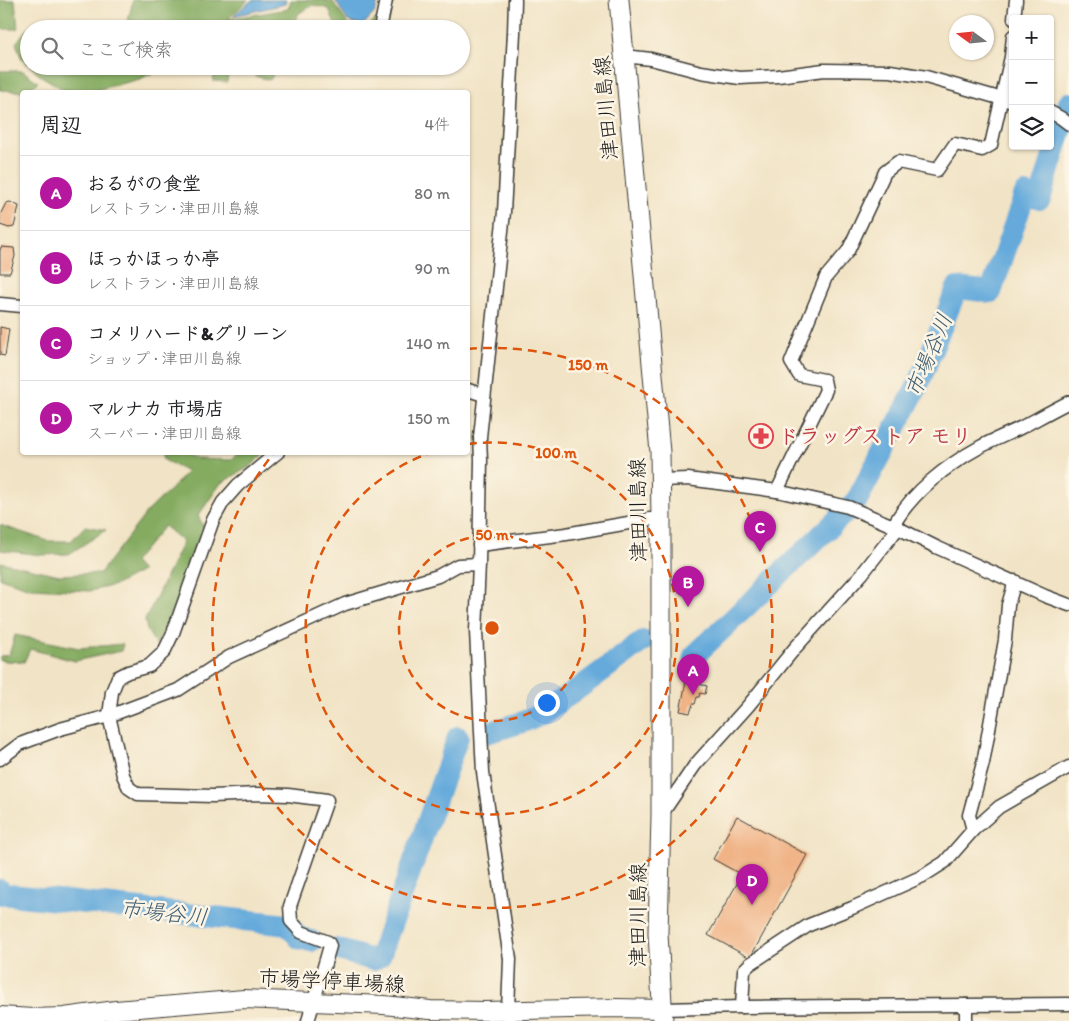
<!DOCTYPE html>
<html lang="ja">
<meta charset="utf-8">
<style>
body{margin:0;font-family:Itim,"Klee One",sans-serif;background:#f2f2f2;color:#202124}
.controls{position:absolute;right:15px;top:15px;display:grid;overflow:hidden;border-radius:5px;box-shadow:0 1px 4px #0004}
.controls button{width:45px;height:45px;display:grid;place-items:center;padding:0;border:0;border-bottom:1px solid #e0e0e0;background:#fff;color:#202124;font:25px sans-serif}
.compass{position:absolute;left:949px;top:15px;width:45px;height:45px;border-radius:50%;background:#fff;box-shadow:0 1px 4px #0004;rotate:285deg}
.you{position:absolute;left:546px;top:702px;width:18px;height:18px;margin:-12px;border:4px solid #fff;border-radius:50%;background:#1a73e8;box-shadow:0 0 0 8px #1a73e833}
.badge{display:grid;place-items:center;width:32px;height:32px;border-radius:50%;background:#b5179e;color:#fff;font-size:16px;font-weight:700}
.pin{position:absolute;translate:-50% -41px;filter:drop-shadow(0 1px 2px #0008)}
.pin::after{content:'';position:absolute;top:26px;width:18px;height:15px;background:inherit;clip-path:polygon(0 0,100% 0,50% 100%)}
.list{margin:0;padding:0;list-style:none}
h2{display:flex;justify-content:space-between;align-items:center;height:65px;margin:0;padding:0 20px;font-size:21px}
h2 small{font-size:16px;font-weight:400;color:#757577}
.list li{display:grid;grid-template-columns:32px 1fr auto;gap:15px;align-items:center;box-sizing:border-box;height:75px;padding:0 20px;border-top:1px solid #e0e0e0}
.list b{display:block;font-size:19px;white-space:nowrap}
.list p{margin:0;font-size:16px;white-space:nowrap;color:#757577}
.list em{font-size:16px;font-style:normal;color:#757577}
.icon{flex:none;width:28px;height:28px;fill:none;stroke:currentColor;stroke-width:2;stroke-linecap:round;stroke-linejoin:round}
.map{position:relative;flex:none;width:1069px;height:1021px;overflow:hidden}
.search{position:absolute;background:#fff;box-shadow:0 1px 4px #0004;left:20px;top:20px;width:450px;height:55px;display:flex;align-items:center;gap:12px;box-sizing:border-box;padding:0 18px;border-radius:28px;color:#757577;font-size:19px}
.panel{position:absolute;background:#fff;box-shadow:0 1px 4px #0004;left:20px;top:90px;width:450px;height:365px;border-radius:5px}
.map>svg:first-child{display:block}
.forest{fill:#84ab61;stroke:#50643e}
.water{fill:#65aadb;stroke:#40637c}
.lines{fill:none;stroke-linecap:round;stroke-linejoin:round}
.river{stroke:#65aadb;stroke-width:22}
.building{fill:#f0b386}
.minor-casing{stroke:#3c3a35;stroke-width:15}
.secondary-casing{stroke:#3c3a35;stroke-width:20}
.primary-casing{stroke:#3c3a35;stroke-width:21}
.minor{stroke:#fff;stroke-width:12}
.secondary{stroke:#fff;stroke-width:18}
.primary{stroke:#fff;stroke-width:19}
.ring{fill:none;stroke:#de560d;stroke-width:2.5;stroke-dasharray:9 6}
.labels{text-anchor:middle;stroke-width:5;stroke-linejoin:round;paint-order:stroke}
.street-label{font-size:21px;fill:#1c1c1c;stroke:#fcf5e5}
.health-label{font-size:21px;font-weight:bold;fill:#be3a42;stroke:#fcf5e5;text-anchor:start}
.water-label{font-size:22px;font-style:italic;fill:#3d5c72;stroke:#fcf5e5}
.centre{fill:#de560d;stroke:#fcf5e5;stroke-width:2.5}
.ring-label{font-size:15px;text-anchor:middle;font-weight:bold;fill:#de560d;stroke:#fcf5e5;stroke-width:5;stroke-linejoin:round;paint-order:stroke}
</style>
<div class="map">
<svg width="1069" height="1021" viewBox="0 0 1069 1021">
<rect width="100%" height="100%" fill="#fcf5e5"/>
<filter id="ink" filterUnits="userSpaceOnUse"><feTurbulence type="fractalNoise" baseFrequency=".02" numOctaves="2"/><feDisplacementMap in="SourceGraphic" scale="10" xChannelSelector="R" yChannelSelector="G"/><feConvolveMatrix kernelMatrix="1 2 1 2 8 2 1 2 1" color-interpolation-filters="sRGB"/></filter>
<filter id="wash" filterUnits="userSpaceOnUse"><feTurbulence type="fractalNoise" baseFrequency=".0096" numOctaves="4" result="noise"/><feDisplacementMap in="SourceGraphic" scale="20" xChannelSelector="R" yChannelSelector="G"/><feGaussianBlur stdDeviation="1.12" result="paint"/><feColorMatrix in="noise" values="0 0 0 0 0 0 0 0 0 0 0 0 0 0 0 0 0 1.4 0 .05"/><feComposite in="paint" operator="in"/></filter>
<g filter="url(#wash)">
<rect width="100%" height="100%" fill="#f1e3c5"/>
<g class="forest">
<polygon points="0,0 15,0 18,29 0,29"/>
<polygon points="133,0 248,0 228,19 288,9 291,0 323,0 333,2 348,24 367,27 378,17 375,29 337,29 329,9 314,5 299,13 291,29 267,29 268,21 234,29 219,29 220,21 201,25 200,29 126,29"/>
<polygon points="51,17 114,29 29,29 29,65 22,60 16,43 25,31"/>
<polygon points="30,66 168,66 140,79 92,91 64,90 38,74"/>
<polygon points="215,66 229,66 227,82 213,81"/>
<polygon points="258,66 278,66 270,80 255,76"/>
<polygon points="0,71 23,71 38,82 28,92 0,90"/>
<polygon points="163,453 181,453 198,459 231,460 238,453 265,453 251,466 221,483 198,516 204,527 194,562 169,619 156,645 147,630 145,620 183,542 164,526 134,562 142,571 116,585 90,591 30,588 0,578 0,562 60,575 100,573 147,512 177,483 187,471 164,460"/>
<polygon points="0,525 48,541 71,541 85,526 106,530 69,554 41,555 0,550"/>
<polygon points="15,635 79,648 123,644 121,651 75,661 30,649 24,662 7,661 0,660 0,656 9,655"/>
</g>
<g class="water">
<polygon points="252,0 286,0 285,4 233,16"/>
<polygon points="335,0 379,0 375,12 363,25 348,21"/>
</g>
<g class="lines">
<g class="river">
<polyline points="694,656 856,502 918,385 957,288 991,292 1025,194 1040,199 1069,103"/>
<polyline points="486,733 523,722 543,713 575,691 643,641"/>
<polyline points="0,890 2,894 288,925 299,938 311,941"/>
<polyline points="336,949 373,960 380,956 458,737"/>
</g>
</g>
<g id="blocks">
<g class="building">
<polygon points="10,202 19,206 14,227 9,228 0,225 0,215 6,203"/>
<polygon points="1,247 14,248 15,256 10,273 0,273 0,251"/>
<polygon points="0,327 9,329 5,356 0,355"/>
<polygon points="686,682 694,684 695,683 707,686 705,694 700,693 699,697 697,697 695,704 693,704 690,713 680,711"/>
<polygon points="737,816 807,855 750,958 708,935 742,875 713,859"/>
</g>
</g>
</g>
<g filter="url(#ink)">
<use href="#blocks" fill-opacity="0" stroke="#3c3a35" stroke-width="1"/>
<g class="lines">
<defs>
<g id="minor">
<polyline points="1014,19 1016,0"/>
<polyline points="380,29 386,0"/>
<polyline points="624,56 651,59 701,72 740,78 778,76 824,70 890,71 926,77 1013,102"/>
<polyline points="1050,112 1061,118 1069,124"/>
<polyline points="0,304 22,306"/>
<polyline points="468,390 484,395"/>
<polyline points="278,452 238,485 223,502 213,520 173,633 164,652 149,666 128,672 118,677 112,692 109,716 123,775 129,788 138,794 213,796 257,794 288,795 327,800 290,906 291,921 301,932 328,942 330,946 308,1021"/>
<polyline points="660,480 688,479 777,491 848,507 898,528 936,547 1045,596 1069,605"/>
<polyline points="777,491 826,390 824,380 799,375 791,362 826,277 848,251 885,172 898,162 937,170 955,144 982,150 991,145 1011,57 1013,36"/>
<path d="M 893,526 C 911,493 947,465 980,447 C 993,440 1008,434 1022,427 C 1037,419 1053,410 1069,402"/>
<polyline points="479,545 566,534 651,519 661,520"/>
<polyline points="0,759 20,744 60,729 109,716 178,690 229,657 345,604 438,576 458,565 479,564"/>
<polyline points="661,815 695,765 748,706 795,648 862,574 898,528"/>
<polyline points="973,830 969,815 983,763 1005,640 1008,605 1015,581"/>
<polyline points="742,1007 744,970 750,964 809,925 852,908 923,876 945,862 973,830 999,807 1069,767"/>
<polyline points="663,1009 742,1007 1069,1004"/>
<polyline points="510,1021 508,1010 510,959 483,772 476,631 479,564 481,460 480,437 504,212 514,33 515,0"/>
<polyline points="966,1021 966,1005"/>
</g>
<polyline id="secondary" points="0,1016 33,1018 64,1017 116,1010 244,999 384,1005 430,1010 485,1011 616,1008 663,1009"/>
<polyline id="primary" points="619,0 660,452 661,520 661,816 658,933 663,1021"/>
</defs>
<use href="#minor" class="minor-casing"/>
<use href="#secondary" class="secondary-casing"/>
<use href="#primary" class="primary-casing"/>
<use href="#minor" class="minor"/>
<use href="#secondary" class="secondary"/>
<use href="#primary" class="primary"/>
</g>
</g>
<g class="ring">
<circle cx="492" cy="628" r="93"/>
<path d="M468 444A186 186 0 1 1 430 453"/>
<path d="M468 349A280 280 0 1 1 273 454"/>
</g>
<defs>
<symbol id="pharmacy-ring" viewBox="-11 -11 22 22"><circle r="9.5" fill="#fcf5e5" stroke="#e0444e" stroke-width="1.5"/><path d="M-2-6h4v4h4v4h-4v4h-4v-4h-4v-4h4Z" fill="#e0444e"/></symbol>
</defs>
<g fill-rule="evenodd">
<use href="#pharmacy-ring" x="747" y="422" width="28" height="28"/>
</g>
<g class="labels">
<g class="street-label">
<text transform="translate(606 108) rotate(-95)" y="7">津田川島線</text>
<text transform="translate(638 510) rotate(-91)" y="7">津田川島線</text>
<text transform="translate(638 915) rotate(-90)" y="7">津田川島線</text>
<text transform="translate(332 981) rotate(3)" y="7">市場学停車場線</text>
</g>
<g class="health-label">
<text x="778" y="443">ドラッグストア モリ</text>
</g>
<g class="water-label">
<text transform="translate(928 355) rotate(-67)" y="8">市場谷川</text>
<text transform="translate(164 912) rotate(6)" y="8">市場谷川</text>
</g>
</g>
<circle cx="492" cy="628" r="8" class="centre"/>
<g class="ring-label">
<text x="588" y="370">150 m</text>
<text x="556" y="458">100 m</text>
<text x="492" y="540">50 m</text>
</g>
</svg>
<div class="controls">
<button>+</button>
<button>−</button>
<button><svg class="icon" aria-label="layers" viewBox="0 0 24 24"><path d="M12 4l9 5-9 5-9-5zM3 14l9 5 9-5"/></svg></button>
</div>
<svg class="compass" viewBox="-18 -18 36 36"><path d="M0-13l5 13h-10z" fill="#e53935"/><path d="M0 13l5-13h-10z" fill="#757577"/></svg>
<div class="you"></div>
<div class="pin badge" style="left:693px;top:695px">A</div>
<div class="pin badge" style="left:688px;top:607px">B</div>
<div class="pin badge" style="left:760px;top:552px">C</div>
<div class="pin badge" style="left:752px;top:905px">D</div>
<div class="search"><svg class="icon" aria-label="search" viewBox="0 0 24 24"><circle cx="10" cy="10" r="6"/><path d="M15 15l6 6"/></svg>ここで検索</div>
<section class="panel">
<h2>周辺<small>4件</small></h2>
<ul class="list">
<li><span class="badge">A</span><div><b>おるがの食堂</b><p>レストラン · 津田川島線</p></div><em>80 m</em></li>
<li><span class="badge">B</span><div><b>ほっかほっか亭</b><p>レストラン · 津田川島線</p></div><em>90 m</em></li>
<li><span class="badge">C</span><div><b>コメリハード&amp;グリーン</b><p>ショップ · 津田川島線</p></div><em>140 m</em></li>
<li><span class="badge">D</span><div><b>マルナカ 市場店</b><p>スーパー · 津田川島線</p></div><em>150 m</em></li>
</ul>
</section>
</div>
